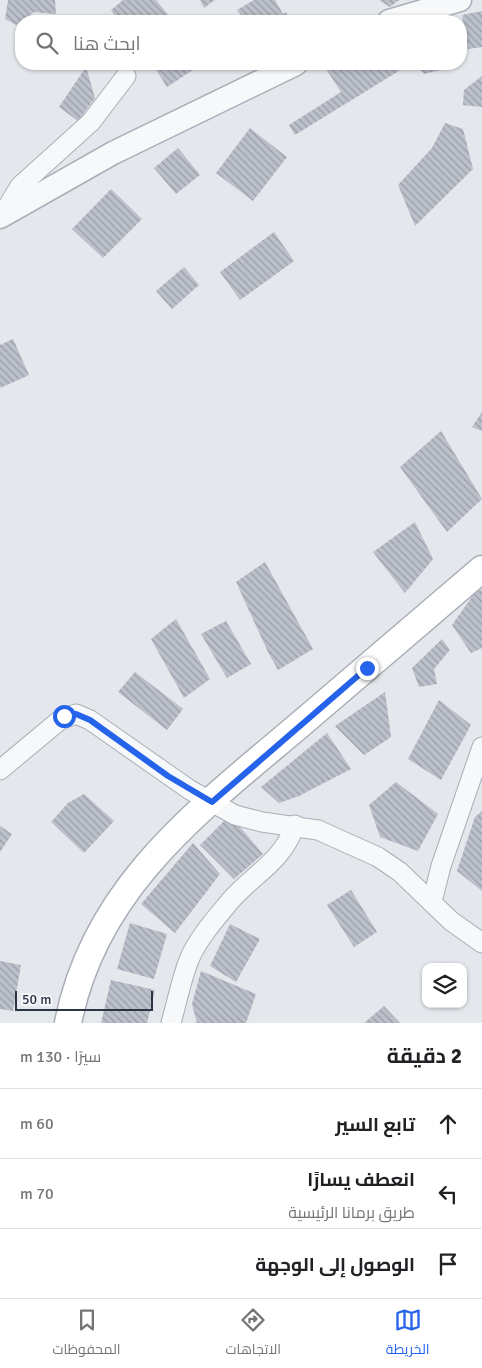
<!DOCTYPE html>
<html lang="ar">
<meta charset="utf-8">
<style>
body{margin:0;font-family:Signika,Cairo,sans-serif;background:#f6f6f6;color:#202124;direction:rtl}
.controls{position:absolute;right:15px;bottom:15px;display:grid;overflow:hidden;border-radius:10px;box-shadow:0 1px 4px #0004}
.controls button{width:45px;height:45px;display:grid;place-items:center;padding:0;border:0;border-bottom:1px solid #e0e0e0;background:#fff;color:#202124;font:25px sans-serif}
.scale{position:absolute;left:15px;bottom:12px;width:138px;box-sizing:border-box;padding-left:5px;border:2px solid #2b3445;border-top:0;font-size:14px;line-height:18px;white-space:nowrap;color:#2b3445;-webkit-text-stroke:4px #f4f6f9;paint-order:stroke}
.stop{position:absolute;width:15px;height:15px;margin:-11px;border:4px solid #2563eb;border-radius:50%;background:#fff}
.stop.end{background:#2563eb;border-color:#fff;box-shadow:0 1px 5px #0008}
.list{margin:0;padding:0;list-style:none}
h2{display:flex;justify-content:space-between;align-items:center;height:65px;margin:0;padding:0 20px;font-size:21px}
h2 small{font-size:16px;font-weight:400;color:#757577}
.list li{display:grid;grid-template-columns:32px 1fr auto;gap:15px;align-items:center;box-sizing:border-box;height:70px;padding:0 20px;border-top:1px solid #e0e0e0}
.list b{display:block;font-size:19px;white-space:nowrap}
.list p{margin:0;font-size:16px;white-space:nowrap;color:#757577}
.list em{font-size:16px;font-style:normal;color:#757577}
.icon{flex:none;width:28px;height:28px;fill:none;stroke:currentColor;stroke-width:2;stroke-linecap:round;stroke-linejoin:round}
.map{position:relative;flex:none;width:482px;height:1023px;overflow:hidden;direction:ltr}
.search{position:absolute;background:#fff;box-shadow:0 1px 4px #0004;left:15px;right:15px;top:15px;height:55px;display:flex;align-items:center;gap:12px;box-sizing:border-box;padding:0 18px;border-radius:20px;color:#757577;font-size:19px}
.sheet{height:275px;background:#fff}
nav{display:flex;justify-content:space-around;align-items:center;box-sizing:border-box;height:70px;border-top:1px solid #e0e0e0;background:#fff;font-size:14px;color:#757577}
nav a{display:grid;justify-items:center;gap:2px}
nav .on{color:#2563eb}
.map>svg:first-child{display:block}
.building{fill:url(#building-back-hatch)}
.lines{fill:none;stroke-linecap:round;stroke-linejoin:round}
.minor-casing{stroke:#a9aeb7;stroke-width:21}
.tertiary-casing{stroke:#a9aeb7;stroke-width:25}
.secondary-casing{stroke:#a9aeb7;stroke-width:29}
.minor{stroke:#f7f8fa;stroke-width:19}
.tertiary{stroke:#f7f8fa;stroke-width:22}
.secondary{stroke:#fff;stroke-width:26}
.route{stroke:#2563eb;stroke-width:6}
</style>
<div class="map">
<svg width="482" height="1023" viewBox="0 0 482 1023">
<defs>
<pattern id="building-back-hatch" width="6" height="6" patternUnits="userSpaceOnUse" patternTransform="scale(1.25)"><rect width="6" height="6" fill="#bbc0ca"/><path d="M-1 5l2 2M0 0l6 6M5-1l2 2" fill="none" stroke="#989da6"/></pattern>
</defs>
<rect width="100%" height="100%" fill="#e4e7ec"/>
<g class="building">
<polygon points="8,0 55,0 56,14 34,12 16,25 5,19"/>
<polygon points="123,0 156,0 170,17 164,21 118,21 111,10"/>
<polygon points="200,0 215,0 204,8"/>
<polygon points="254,0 275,0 283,14 286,12 290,19 286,21 245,21 237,10"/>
<polygon points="379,0 399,0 390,7"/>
<polygon points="482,11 482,47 468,49 462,15"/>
<polygon points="154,64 202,64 167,87 153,65"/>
<polygon points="334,64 399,64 402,69 295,135 289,125 341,92 326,69"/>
<polygon points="415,64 456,64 457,66 424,74"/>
<polygon points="86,67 95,98 78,121 59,107"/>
<polygon points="482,76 482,107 463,105 464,90"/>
<polygon points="445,123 463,129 473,169 415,226 398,185 432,148"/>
<polygon points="250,128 287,157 253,201 216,173"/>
<polygon points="178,148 200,175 176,194 154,168"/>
<polygon points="111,189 142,219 103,258 72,229"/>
<polygon points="274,232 294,261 240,300 220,272"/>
<polygon points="184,267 199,285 172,309 156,291"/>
<polygon points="13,339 29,375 0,388 0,345"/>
<polygon points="482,412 482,431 472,427"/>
<polygon points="441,431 482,499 447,532 400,467"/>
<polygon points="415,522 433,559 405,593 373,552"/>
<polygon points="265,562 313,649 278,670 268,652 236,582"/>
<polygon points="482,589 482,648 471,653 452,625 474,594"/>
<polygon points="176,619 210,679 184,698 151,639"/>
<polygon points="226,621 251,664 227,678 201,634"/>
<polygon points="442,639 450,650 434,669 437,684 419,687 412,668"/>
<polygon points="135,672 183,709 167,730 118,692"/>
<polygon points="385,692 391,737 364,755 335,726"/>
<polygon points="439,700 471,725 441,780 408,759"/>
<polygon points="327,733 351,769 299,796 279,803 261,787"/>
<polygon points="396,782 438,814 418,851 380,837 369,805"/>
<polygon points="84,794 114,821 84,853 51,822 68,803"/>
<polygon points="482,811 482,891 457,871 475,817"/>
<polygon points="230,815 263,854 234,879 200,845"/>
<polygon points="0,826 12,834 0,852"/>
<polygon points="193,843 220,874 175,933 141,904"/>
<polygon points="351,890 377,932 354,947 327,905"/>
<polygon points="130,923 167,934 154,979 117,969"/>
<polygon points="230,924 260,939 236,982 210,966"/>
<polygon points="0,961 21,965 13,1011 0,1009"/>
<polygon points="201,971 256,994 246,1023 197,1023 192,1004"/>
<polygon points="111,980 155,990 147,1023 101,1023"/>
<polygon points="384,1006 400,1023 364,1023"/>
</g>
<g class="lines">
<defs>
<g id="minor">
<polyline points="2,216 20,186 91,122 126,76"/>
<polyline points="0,770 60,720 76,714 90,720 190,790 235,815 262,822 318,830 378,857 400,872 451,921 482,943"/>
<polyline points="432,902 441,866 482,747"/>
<path d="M 171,1023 C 177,1002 181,980 189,960 C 197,939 217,917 231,900 C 255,873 283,861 295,825"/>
</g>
<g id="tertiary">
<polyline points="389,21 460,0"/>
<polyline points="0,217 113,153 296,64"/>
</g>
<path id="secondary" d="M 68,1023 C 95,885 202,808 303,722 C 363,671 422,620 482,569"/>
</defs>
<use href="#minor" class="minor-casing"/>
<use href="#tertiary" class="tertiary-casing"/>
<use href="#secondary" class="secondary-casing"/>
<use href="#minor" class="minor"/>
<use href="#tertiary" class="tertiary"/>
<use href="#secondary" class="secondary"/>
</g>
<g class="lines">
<polyline class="route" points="64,716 76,714 90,720 168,776 212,802 367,668"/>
</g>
</svg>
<div class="controls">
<button><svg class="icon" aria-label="layers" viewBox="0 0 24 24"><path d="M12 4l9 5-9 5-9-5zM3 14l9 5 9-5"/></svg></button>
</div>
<div class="scale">50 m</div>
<div class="stop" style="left:64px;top:716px"></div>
<div class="stop end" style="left:367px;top:668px"></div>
<div class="search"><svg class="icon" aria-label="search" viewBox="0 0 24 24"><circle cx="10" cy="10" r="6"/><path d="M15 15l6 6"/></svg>ابحث هنا</div>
</div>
<section class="sheet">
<h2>2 دقيقة<small>سيرًا · 130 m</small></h2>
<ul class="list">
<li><svg class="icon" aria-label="ahead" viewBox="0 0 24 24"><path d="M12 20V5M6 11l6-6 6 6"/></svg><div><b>تابع السير</b></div><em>60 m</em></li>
<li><svg class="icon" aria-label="left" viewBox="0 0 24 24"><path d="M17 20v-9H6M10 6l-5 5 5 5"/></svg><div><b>انعطف يسارًا</b><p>طريق برمانا الرئيسية</p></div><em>70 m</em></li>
<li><svg class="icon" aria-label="arrive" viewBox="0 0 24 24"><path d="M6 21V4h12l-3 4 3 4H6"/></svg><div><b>الوصول إلى الوجهة</b></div></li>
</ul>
</section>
<nav>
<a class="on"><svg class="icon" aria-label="map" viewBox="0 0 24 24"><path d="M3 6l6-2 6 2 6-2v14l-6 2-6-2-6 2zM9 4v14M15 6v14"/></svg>الخريطة</a>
<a><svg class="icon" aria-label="directions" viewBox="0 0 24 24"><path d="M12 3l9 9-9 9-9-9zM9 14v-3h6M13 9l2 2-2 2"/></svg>الاتجاهات</a>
<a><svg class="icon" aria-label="saved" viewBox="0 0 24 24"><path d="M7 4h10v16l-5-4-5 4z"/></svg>المحفوظات</a>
</nav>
